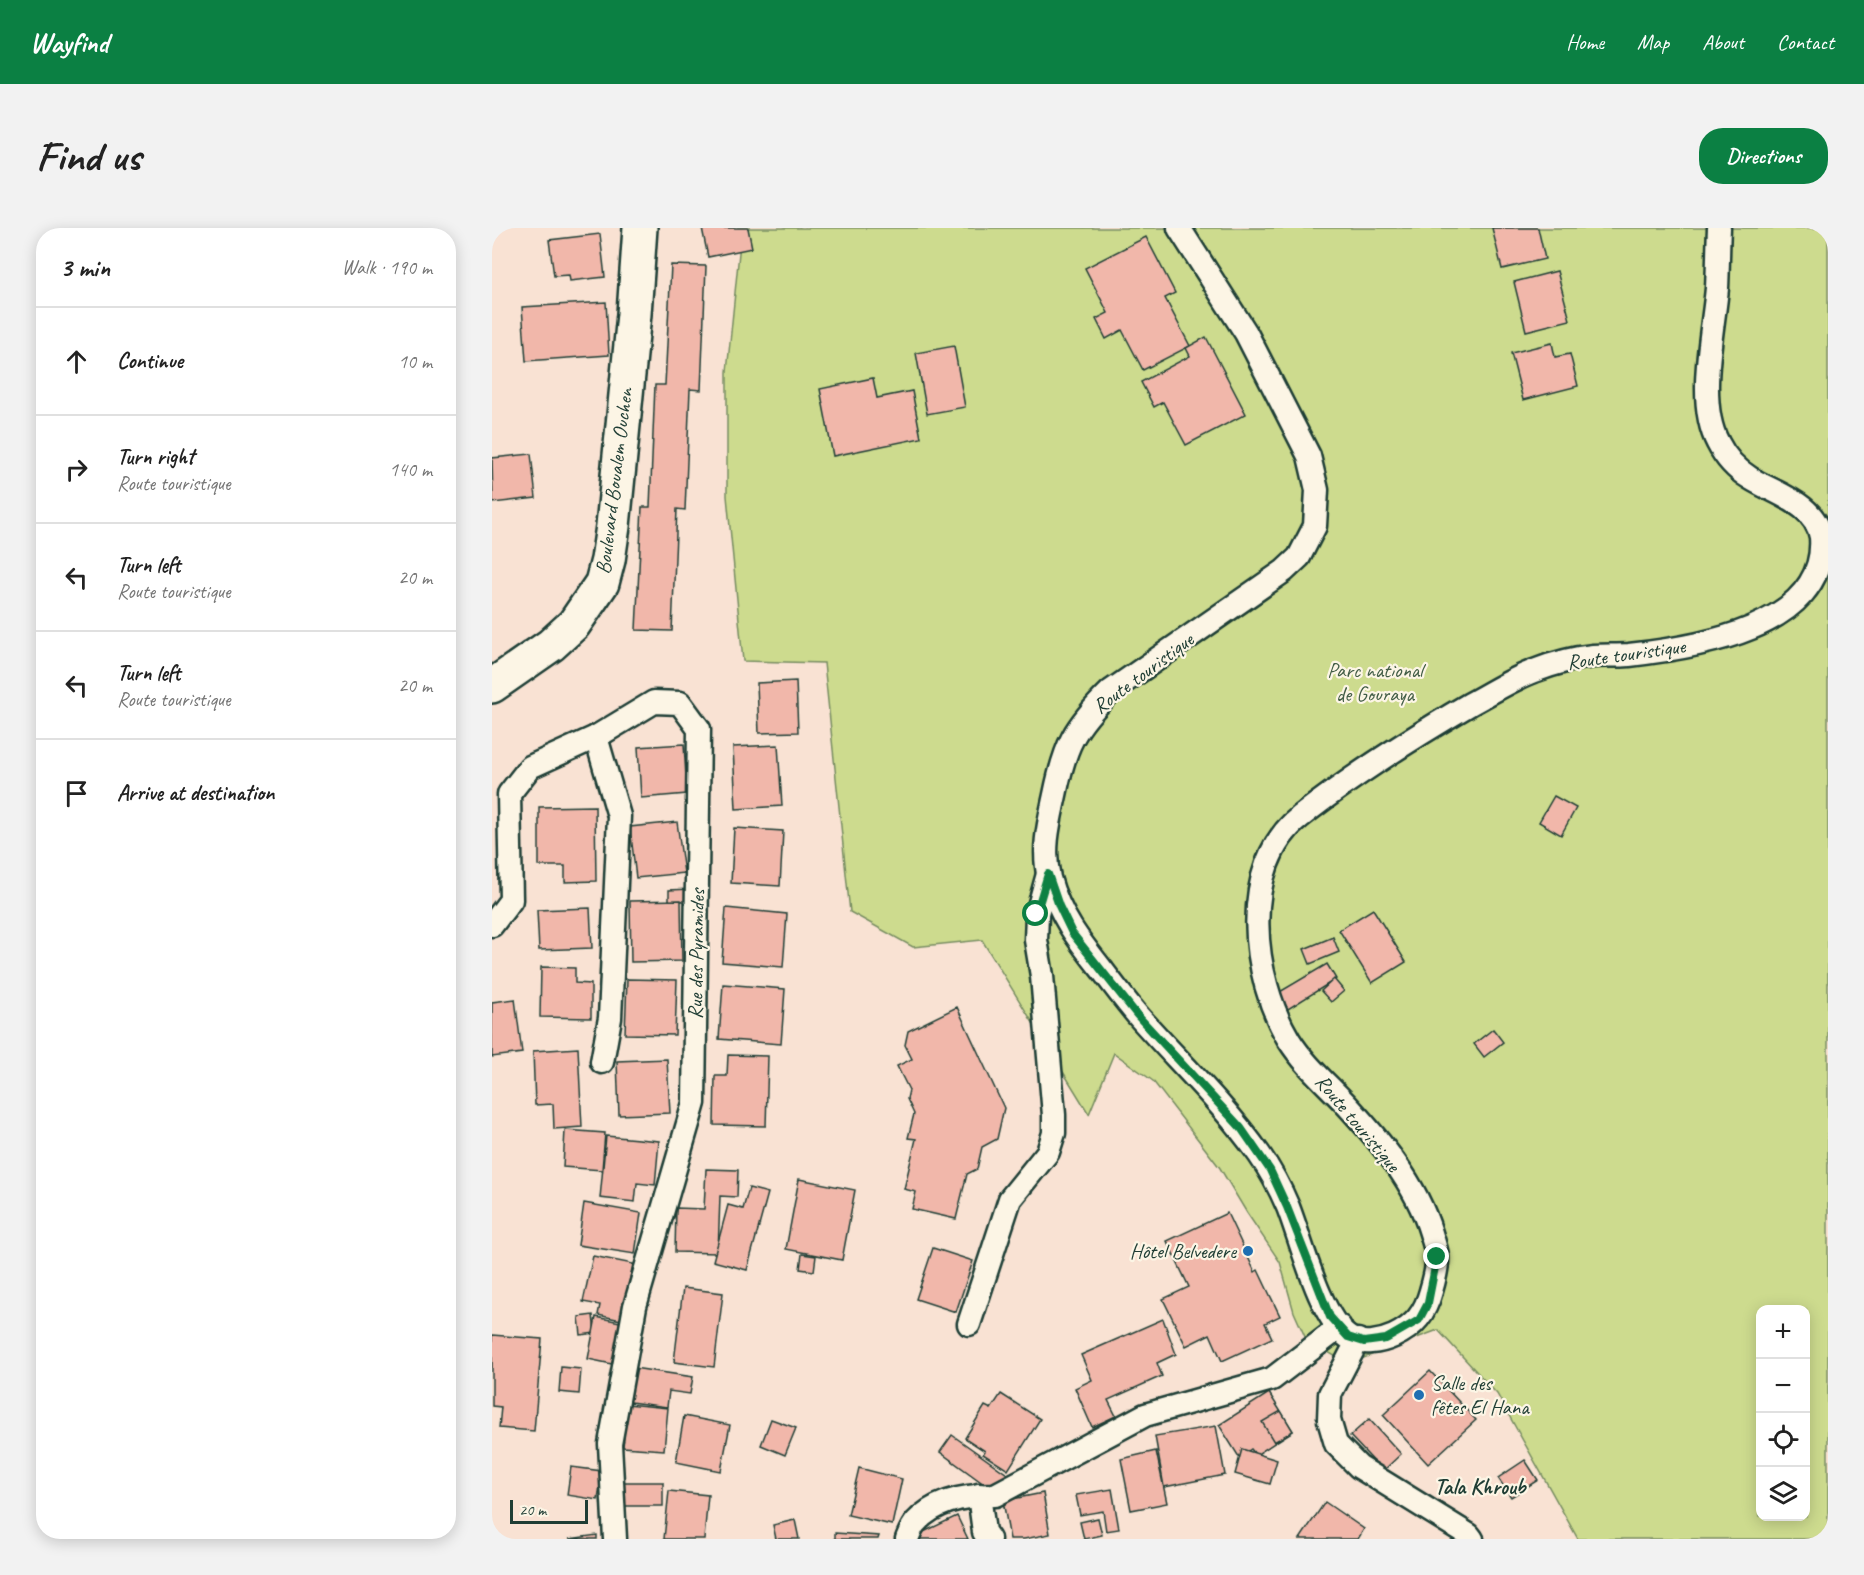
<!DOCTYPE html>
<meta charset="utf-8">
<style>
body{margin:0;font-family:Caveat,sans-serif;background:#f2f2f2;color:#222}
.controls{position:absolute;right:18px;bottom:18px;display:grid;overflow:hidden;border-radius:12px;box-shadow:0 3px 15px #0003}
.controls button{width:54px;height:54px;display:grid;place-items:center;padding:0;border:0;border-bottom:2px solid #e0e0e0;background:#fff;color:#222;font:30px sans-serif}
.scale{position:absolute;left:18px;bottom:15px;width:78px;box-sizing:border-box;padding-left:6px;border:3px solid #1f3d34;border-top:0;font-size:16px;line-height:21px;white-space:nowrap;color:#1f3d34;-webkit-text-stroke:4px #fcf5e5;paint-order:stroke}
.stop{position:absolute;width:18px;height:18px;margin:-14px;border:4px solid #0b8043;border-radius:50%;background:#fff}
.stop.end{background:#0b8043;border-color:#fff;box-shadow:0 2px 6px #0008}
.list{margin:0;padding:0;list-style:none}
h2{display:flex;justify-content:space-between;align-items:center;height:78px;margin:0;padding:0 24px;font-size:26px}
h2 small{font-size:20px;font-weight:400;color:#767676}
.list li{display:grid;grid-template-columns:39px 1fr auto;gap:18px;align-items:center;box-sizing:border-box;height:108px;padding:0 24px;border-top:2px solid #e0e0e0}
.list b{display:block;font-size:22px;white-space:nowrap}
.list p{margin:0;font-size:20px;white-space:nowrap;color:#767676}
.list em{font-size:20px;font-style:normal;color:#767676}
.icon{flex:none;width:33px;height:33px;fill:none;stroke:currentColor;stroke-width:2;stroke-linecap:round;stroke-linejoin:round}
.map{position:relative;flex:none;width:1336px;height:1311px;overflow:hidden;border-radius:24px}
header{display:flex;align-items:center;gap:36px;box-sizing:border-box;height:84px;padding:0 30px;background:#0b8043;color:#fff}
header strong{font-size:28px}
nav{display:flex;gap:33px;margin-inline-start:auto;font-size:21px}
.intro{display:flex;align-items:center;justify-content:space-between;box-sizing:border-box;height:144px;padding:0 36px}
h1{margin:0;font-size:42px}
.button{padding:15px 27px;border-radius:24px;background:#0b8043;color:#fff;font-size:21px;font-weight:700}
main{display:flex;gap:36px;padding:0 36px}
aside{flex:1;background:#fff;border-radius:24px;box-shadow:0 3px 15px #0003}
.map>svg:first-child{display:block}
.green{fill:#cddb8e;stroke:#768c61;stroke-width:1.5;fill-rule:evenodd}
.building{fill:#f1b7aa;stroke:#1f3d34;stroke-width:1.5}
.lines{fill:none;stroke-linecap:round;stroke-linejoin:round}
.street-casing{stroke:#1f3d34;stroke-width:27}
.secondary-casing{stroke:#1f3d34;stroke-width:38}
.street{stroke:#fcf5e5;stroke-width:22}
.secondary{stroke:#fcf5e5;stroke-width:33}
.route{stroke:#0b8043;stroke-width:8}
.poi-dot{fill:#1f6fb2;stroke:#fcf5e5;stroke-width:2}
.labels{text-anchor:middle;stroke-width:4.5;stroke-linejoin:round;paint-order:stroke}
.street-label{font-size:21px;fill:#1f3d34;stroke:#fcf5e5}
.park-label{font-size:21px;fill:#425d46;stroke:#fcf5e5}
.poi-label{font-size:21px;fill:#1f3d34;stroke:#fcf5e5;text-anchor:end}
.neighbourhood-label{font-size:22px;font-weight:bold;fill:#1f3d34;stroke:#fcf5e5}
</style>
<header>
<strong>Wayfind</strong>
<nav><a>Home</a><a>Map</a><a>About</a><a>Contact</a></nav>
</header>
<div class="intro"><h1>Find us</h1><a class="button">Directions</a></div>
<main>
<aside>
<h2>3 min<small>Walk · 190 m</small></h2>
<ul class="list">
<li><svg class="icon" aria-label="ahead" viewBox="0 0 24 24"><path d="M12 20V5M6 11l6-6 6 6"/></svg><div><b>Continue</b></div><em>10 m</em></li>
<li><svg class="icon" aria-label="right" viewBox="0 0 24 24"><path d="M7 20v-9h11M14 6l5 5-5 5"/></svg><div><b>Turn right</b><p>Route touristique</p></div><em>140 m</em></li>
<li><svg class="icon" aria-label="left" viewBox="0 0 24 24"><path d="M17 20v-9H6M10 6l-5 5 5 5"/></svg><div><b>Turn left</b><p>Route touristique</p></div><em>20 m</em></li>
<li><svg class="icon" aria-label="left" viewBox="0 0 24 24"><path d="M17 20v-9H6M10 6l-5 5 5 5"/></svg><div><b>Turn left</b><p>Route touristique</p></div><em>20 m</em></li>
<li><svg class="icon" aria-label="arrive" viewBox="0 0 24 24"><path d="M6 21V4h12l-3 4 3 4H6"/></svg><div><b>Arrive at destination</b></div></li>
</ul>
</aside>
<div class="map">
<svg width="1336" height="1311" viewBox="0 0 1336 1311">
<rect width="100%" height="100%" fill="#f9e2d3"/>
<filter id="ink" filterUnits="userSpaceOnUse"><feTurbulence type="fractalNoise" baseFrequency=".0167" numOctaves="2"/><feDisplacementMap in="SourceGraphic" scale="12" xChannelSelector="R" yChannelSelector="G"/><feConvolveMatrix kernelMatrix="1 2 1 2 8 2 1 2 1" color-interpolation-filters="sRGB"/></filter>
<g filter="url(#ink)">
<path class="green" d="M 246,0 L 1336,0 L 1336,1311 L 1086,1311 L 1005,1166 L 946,1102 L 856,1136 L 814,1111 L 802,1084 L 788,1034 L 755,985 L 728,940 L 661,853 L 622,825 L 597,886 L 490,712 L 421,719 L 358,684 L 332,435 L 251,433 L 235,268 L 235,144 L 248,15 ZM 1268,1082 L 1314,1082 L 1314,1288 L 1268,1288 Z"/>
<g class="building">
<polygon points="210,0 256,0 260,20 216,29"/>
<polygon points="1000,0 1046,0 1053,31 1010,41"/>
<polygon points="108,6 113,49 78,53 77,47 62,48 57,12"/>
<polygon points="654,9 683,65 673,70 698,118 651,142 630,102 614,111 604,91 616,85 593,40"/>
<polygon points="179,37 214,38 209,162 198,161 193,282 185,281 180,403 144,402 150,279 158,279 163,157 173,157"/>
<polygon points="1065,43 1078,92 1034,103 1022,54"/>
<polygon points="114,74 117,127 34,133 30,79"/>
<polygon points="714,109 754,186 694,217 671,174 662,179 649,154 698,128 694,120"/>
<polygon points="1060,115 1063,129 1078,126 1086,158 1031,172 1019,125"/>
<polygon points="462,118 473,179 435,186 424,125"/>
<polygon points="381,150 385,170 420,163 429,210 341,228 328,161"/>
<polygon points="39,226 44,270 1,275 0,230"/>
<polygon points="304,453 306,504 267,505 265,455"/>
<polygon points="192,516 195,566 149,570 146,519"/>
<polygon points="286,517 290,578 244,581 241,519"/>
<polygon points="1062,568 1084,580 1069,607 1047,594"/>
<polygon points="103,578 104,653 73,654 73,638 47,638 47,579"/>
<polygon points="185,594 192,645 144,650 138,599"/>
<polygon points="242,600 291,603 288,658 239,655"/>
<polygon points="199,661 199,673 177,673 177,662"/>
<polygon points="189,672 190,733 139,734 138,673"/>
<polygon points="98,680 100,720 47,722 45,682"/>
<polygon points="234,680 295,686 291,739 230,734"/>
<polygon points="881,681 914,734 880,755 847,702"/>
<polygon points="841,709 847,724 818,736 812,721"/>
<polygon points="835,736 844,751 796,781 786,765"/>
<polygon points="49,739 83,740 83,755 99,756 99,790 48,789"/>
<polygon points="135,751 185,752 183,807 133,806"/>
<polygon points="842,751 852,763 839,774 829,763"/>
<polygon points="231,756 293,761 289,816 227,811"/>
<polygon points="23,771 30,825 0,829 0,774"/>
<polygon points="465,779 512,880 505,911 490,919 485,941 475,946 464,991 420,981 424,964 412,961 424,911 416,910 422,886 415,871 417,862 405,838 420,831 413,817 416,803"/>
<polygon points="1001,801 1011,814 992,829 982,816"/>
<polygon points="86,820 90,899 62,901 61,876 43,877 41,823"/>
<polygon points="236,827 276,828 274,898 222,897 223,848 235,848"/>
<polygon points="175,831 178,885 127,887 125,833"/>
<polygon points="73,902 113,905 110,942 71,939"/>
<polygon points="114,908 167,913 163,957 145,955 143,974 108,970"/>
<polygon points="214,941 246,942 245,969 228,968 226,1025 183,1024 184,980 212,981"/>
<polygon points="307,951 363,962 350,1032 294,1021"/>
<polygon points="257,960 276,965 255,1042 221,1033 236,977 251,981"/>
<polygon points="92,975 149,985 143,1026 86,1017"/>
<polygon points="735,985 763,1044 766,1042 788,1088 773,1095 780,1110 730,1133 718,1106 694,1118 671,1071 697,1059 675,1013"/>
<polygon points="441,1020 481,1033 464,1084 424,1071"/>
<polygon points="310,1026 324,1028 322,1043 308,1041"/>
<polygon points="101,1028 141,1036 129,1092 106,1087 108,1077 91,1074"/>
<polygon points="191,1060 231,1065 222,1139 182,1134"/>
<polygon points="101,1087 103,1105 89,1107 87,1089"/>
<polygon points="104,1089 128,1094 120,1136 96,1131"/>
<polygon points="671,1091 684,1126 665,1135 670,1148 616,1172 624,1188 600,1199 583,1160 600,1152 589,1127"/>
<polygon points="0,1107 50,1111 42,1203 7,1200 9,1179 0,1178"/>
<polygon points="69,1139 89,1141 87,1166 67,1164"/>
<polygon points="135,1139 201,1149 198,1166 177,1163 175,1179 131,1173"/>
<polygon points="938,1143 984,1192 936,1236 891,1187"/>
<polygon points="777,1165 801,1203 764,1227 759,1221 747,1229 727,1197"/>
<polygon points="509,1166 548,1191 516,1242 491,1226 493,1223 473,1210 493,1178 499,1181"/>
<polygon points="135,1176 176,1180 172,1222 131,1219"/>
<polygon points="789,1183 801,1203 782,1214 770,1194"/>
<polygon points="192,1188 238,1197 229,1243 184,1234"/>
<polygon points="279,1191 304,1200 293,1227 269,1217"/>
<polygon points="877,1191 909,1226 891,1243 858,1208"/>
<polygon points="724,1198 733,1247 672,1259 663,1208"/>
<polygon points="460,1207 515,1246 503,1264 448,1224"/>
<polygon points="750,1221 785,1232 778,1256 743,1246"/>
<polygon points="664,1223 675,1275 639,1282 629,1231"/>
<polygon points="1033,1232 1046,1252 1019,1269 1006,1250"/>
<polygon points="79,1239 110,1243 106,1272 75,1267"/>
<polygon points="367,1240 410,1251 400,1297 356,1287"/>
<rect x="126" y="1254" width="45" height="24"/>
<polygon points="620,1261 627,1301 614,1303 611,1283 588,1287 584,1267"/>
<polygon points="177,1263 216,1267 212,1311 172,1311"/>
<polygon points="551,1265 558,1306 532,1311 518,1311 511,1273"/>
<polygon points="833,1274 872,1301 866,1311 808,1311"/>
<polygon points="465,1288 476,1311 420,1311 419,1310"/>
<polygon points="606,1290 610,1307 592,1311 588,1294"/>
<polygon points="303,1292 307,1311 284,1311 281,1297"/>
<polygon points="343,1305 387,1308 386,1311 343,1311"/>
<polygon points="105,1307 105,1311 77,1311"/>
</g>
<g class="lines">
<defs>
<g id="street">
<path d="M 687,0 L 754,105 L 817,228 L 825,262 L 823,298 L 807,329 L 792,343 L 619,463 C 582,499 573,517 563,567 C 557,595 550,621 557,650 C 567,687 587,713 611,743 C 623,759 635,775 648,790 C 688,835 732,877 767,926 C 779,943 788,960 796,979 C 809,1012 828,1089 856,1109 C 869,1118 889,1114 902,1108 C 923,1098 933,1085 939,1063 C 942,1053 946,1039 945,1028 C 944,1020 941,1012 939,1005 C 924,955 888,913 853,875 C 834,855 812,836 797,812 C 760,751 746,638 808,589 C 861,547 920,510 978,476 C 999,465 1020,451 1042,443 C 1060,436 1082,430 1101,428 C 1113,427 1125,428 1137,427 C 1200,420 1336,401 1329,309 C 1323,275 1283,266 1258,250 C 1245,242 1233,229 1226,215 C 1204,174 1221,105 1225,60 C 1226,40 1226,20 1227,0"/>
<polyline points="104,509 127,588 118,790 110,834"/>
<polyline points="0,697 19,672 17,566 38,539 104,509 162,474 188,475 207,501 202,875 143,1078 118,1216 123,1311"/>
<polyline points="477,1096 518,971 556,924 562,905 562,887 550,748 544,712 545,686 556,646"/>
<polyline points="866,1112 838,1166 837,1192 844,1216 867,1239 977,1307 980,1311"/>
<polyline points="487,1267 492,1304 497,1311"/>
<path d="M 415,1311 C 417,1306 420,1298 424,1294 C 444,1272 475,1267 503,1267 L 653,1187 L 780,1151 L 848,1099"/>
</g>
<polyline id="secondary" points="0,458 59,417 82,396 110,355 116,332 121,298 142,86 148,0"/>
</defs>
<use href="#street" class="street-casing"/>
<use href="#secondary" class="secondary-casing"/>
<use href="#street" class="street"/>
<use href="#secondary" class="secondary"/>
</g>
</g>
<g class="lines" filter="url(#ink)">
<polyline class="route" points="544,686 556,646 567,678 580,705 645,787 749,900 778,942 795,979 838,1089 856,1109 872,1114 894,1111 927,1092 936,1075 945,1029"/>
</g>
<g class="poi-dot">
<circle cx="756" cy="1023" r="6"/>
<circle cx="927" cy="1167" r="6"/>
</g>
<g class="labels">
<g class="street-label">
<text transform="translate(122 253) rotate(-83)" y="7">Boulevard Boualem Ouchen</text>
<text transform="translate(1134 426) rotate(-8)" y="7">Route touristique</text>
<text transform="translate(651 445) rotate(-37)" y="7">Route touristique</text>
<text transform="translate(204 726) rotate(-89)" y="7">Rue des Pyramides</text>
<text transform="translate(866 895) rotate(50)" y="7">Route touristique</text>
</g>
<g class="park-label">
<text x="883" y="449">Parc national<tspan x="883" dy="24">de Gouraya</tspan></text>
</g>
<g class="poi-label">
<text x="744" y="1030">Hôtel Belvedere</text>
<text x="939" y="1162" text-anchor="start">Salle des<tspan x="939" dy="24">fêtes El Hana</tspan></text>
</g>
<g class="neighbourhood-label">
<text x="988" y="1266">Tala Khroub</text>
</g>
</g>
</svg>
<div class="controls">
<button>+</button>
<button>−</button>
<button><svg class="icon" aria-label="locate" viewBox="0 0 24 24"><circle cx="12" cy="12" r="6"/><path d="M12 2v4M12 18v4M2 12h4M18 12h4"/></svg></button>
<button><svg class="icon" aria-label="layers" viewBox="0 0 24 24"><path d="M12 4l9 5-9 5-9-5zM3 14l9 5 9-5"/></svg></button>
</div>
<div class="scale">20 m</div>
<div class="stop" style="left:544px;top:686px"></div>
<div class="stop end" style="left:945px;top:1029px"></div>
</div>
</main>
